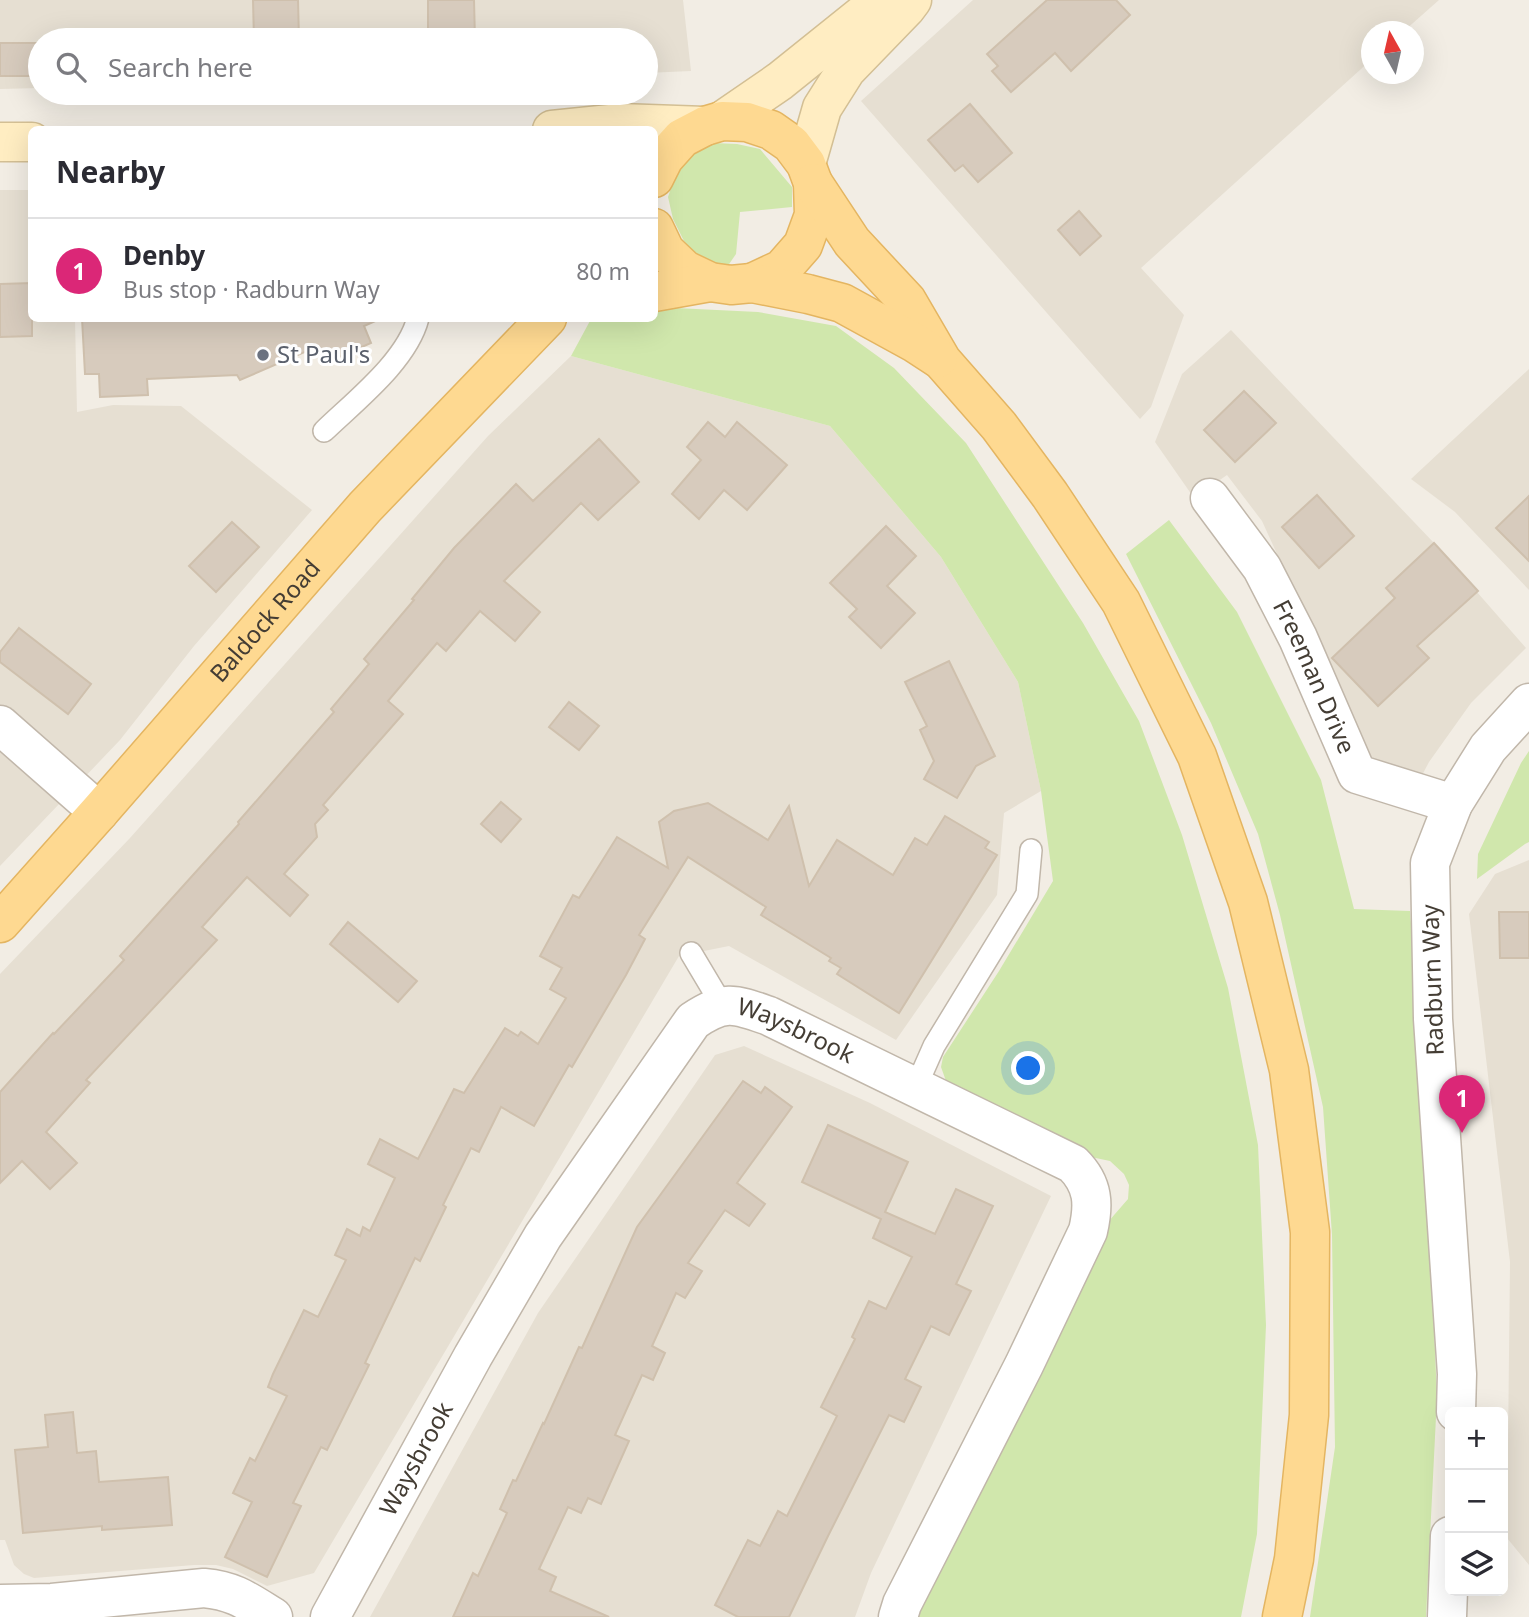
<!DOCTYPE html>
<meta charset="utf-8">
<style>
body{margin:0;font-family:"Noto Sans",sans-serif;background:#f7f7f7;color:#2b2b33}
.controls{position:absolute;right:21px;bottom:21px;display:grid;overflow:hidden;border-radius:10px;box-shadow:0 7px 28px #0002}
.controls button{width:63px;height:63px;display:grid;place-items:center;padding:0;border:0;border-bottom:2px solid #e1e1e2;background:#fff;color:#2b2b33;font:35px sans-serif}
.compass{position:absolute;left:1361px;top:21px;width:63px;height:63px;border-radius:50%;background:#fff;box-shadow:0 7px 28px #0002;rotate:352deg}
.you{position:absolute;left:1029px;top:1069px;width:24px;height:24px;margin:-18px;border:5px solid #fff;border-radius:50%;background:#1a73e8;box-shadow:0 0 0 10px #1a73e833}
.badge{display:grid;place-items:center;width:46px;height:46px;border-radius:50%;background:#db2777;color:#fff;font-size:23px;font-weight:700}
.pin{position:absolute;translate:-50% -58px;filter:drop-shadow(0 2px 4px #0008)}
.pin::after{content:'';position:absolute;top:37px;width:24px;height:21px;background:inherit;clip-path:polygon(0 0,100% 0,50% 100%)}
.list{margin:0;padding:0;list-style:none}
h2{display:flex;justify-content:space-between;align-items:center;height:91px;margin:0;padding:0 28px;font-size:30px}
h2 small{font-size:23px;font-weight:400;color:#7c7c81}
.list li{display:grid;grid-template-columns:46px 1fr auto;gap:21px;align-items:center;box-sizing:border-box;height:105px;padding:0 28px;border-top:2px solid #e1e1e2}
.list b{display:block;font-size:26px;white-space:nowrap}
.list p{margin:0;font-size:23px;white-space:nowrap;color:#7c7c81}
.list em{font-size:23px;font-style:normal;color:#7c7c81}
.icon{flex:none;width:38px;height:38px;fill:none;stroke:currentColor;stroke-width:2;stroke-linecap:round;stroke-linejoin:round}
.map{position:relative;flex:none;width:1529px;height:1617px;overflow:hidden}
.search{position:absolute;background:#fff;box-shadow:0 7px 28px #0002;left:28px;top:28px;width:630px;height:77px;display:flex;align-items:center;gap:18px;box-sizing:border-box;padding:0 24px;border-radius:38px;color:#7c7c81;font-size:26px}
.panel{position:absolute;background:#fff;box-shadow:0 7px 28px #0002;left:28px;top:126px;width:630px;height:196px;border-radius:10px}
.map>svg:first-child{display:block}
.residential{fill:#e6dfd2}
.green{fill:#d0e7ac}
.building{fill:#d7cbbd;stroke:#cfc0ad;stroke-width:2}
.lines{fill:none;stroke-linecap:round;stroke-linejoin:round}
.lane-casing{stroke:#c1b7aa;stroke-width:24}
.street-casing{stroke:#c1b7aa;stroke-width:41}
.secondary-casing{stroke:#d3bf94;stroke-width:41}
.primary-casing{stroke:#e4b561;stroke-width:41}
.lane{stroke:#fff;stroke-width:21}
.street{stroke:#fff;stroke-width:38}
.secondary{stroke:#ffedc2;stroke-width:38}
.primary{stroke:#fed991;stroke-width:38}
.worship-dot{fill:#6b7280;stroke:#fff;stroke-width:2.5}
.labels{text-anchor:middle;stroke-width:6;stroke-linejoin:round;paint-order:stroke}
.worship-label{font-size:24px;fill:#5b616d;stroke:#fff;text-anchor:start}
.street-label{font-size:24px;fill:#443d34;stroke:#fff}
</style>
<div class="map">
<svg width="1529" height="1617" viewBox="0 0 1529 1617">
<rect width="100%" height="100%" fill="#f2ede4"/>
<g class="residential">
<polygon points="0,0 683,0 691,71 646,73 646,40 40,40 40,88 0,89"/>
<polygon points="973,0 1439,0 1404,31 1372,32 1371,60 1141,268 1184,315 1151,407 1140,419 861,101"/>
<polygon points="0,190 31,190 32,318 75,319 77,412 113,405 181,406 312,510 194,646 120,740 0,866"/>
<polygon points="1231,330 1434,543 1526,648 1471,703 1429,762 1420,779 1366,758 1307,620 1262,521 1227,475 1194,498 1155,442 1182,374"/>
<polygon points="571,356 830,426 941,557 1018,682 1041,791 1004,813 997,895 896,1040 729,946 679,956 314,1573 267,1586 233,1569 216,1565 194,1565 34,1578 24,1574 14,1565 5,1540 0,1540 0,974 130,838 488,436"/>
<polygon points="1529,369 1529,590 1455,512 1411,479"/>
<polygon points="1529,860 1529,1565 1507,1538 1510,1262 1469,914 1495,874"/>
<polygon points="744,1046 870,1103 1051,1196 871,1573 855,1617 370,1617 538,1313 715,1055"/>
</g>
<g class="green">
<polygon points="713,143 737,144 760,149 792,187 792,207 740,212 736,254 725,270 702,261 684,241 673,219 668,197 676,173 697,151"/>
<polygon points="655,307 758,312 836,326 894,368 966,443 1083,623 1139,721 1182,835 1228,988 1258,1145 1266,1325 1257,1534 1241,1617 916,1617 1108,1222 1128,1199 1129,1185 1124,1174 1110,1161 1091,1157 946,1081 941,1067 943,1057 999,971 1053,881 1041,791 1018,682 941,557 830,426 571,356 591,319 654,318"/>
<polygon points="1169,520 1237,612 1321,780 1354,909 1410,911 1423,1074 1437,1397 1426,1617 1310,1617 1335,1447 1332,1235 1323,1107 1280,915 1258,834 1211,723 1126,554"/>
<polygon points="1529,751 1529,842 1525,844 1477,879 1478,854 1521,763"/>
</g>
<g class="building">
<polygon points="253,0 298,0 299,40 254,40"/>
<polygon points="428,0 474,0 475,40 428,40"/>
<polygon points="1047,0 1116,0 1130,15 1071,71 1055,53 1011,92 992,71 998,66 987,54"/>
<rect x="0" y="43" width="40" height="33"/>
<polygon points="970,104 1012,153 978,182 963,165 955,171 928,140"/>
<polygon points="1079,211 1101,236 1080,255 1058,230"/>
<polygon points="32,283 32,336 0,337 0,284"/>
<polygon points="82,318 382,318 364,326 371,343 323,364 316,347 240,380 237,375 147,379 148,395 100,397 99,374 85,374"/>
<polygon points="1244,391 1276,423 1235,462 1204,430"/>
<polygon points="708,422 725,437 737,422 787,465 747,510 724,490 699,519 672,494 701,460 687,447"/>
<polygon points="599,439 639,482 598,520 581,503 504,581 540,612 515,641 480,611 446,651 437,643 388,701 403,714 323,805 328,810 315,824 317,837 284,874 308,895 290,916 247,877 202,927 217,940 86,1080 90,1083 46,1132 77,1163 50,1189 22,1161 0,1183 0,1092 53,1033 54,1034 124,960 120,956 239,824 238,822 334,712 331,709 369,664 364,659 414,600 412,599 454,548 516,484 533,501"/>
<polygon points="1317,495 1354,536 1319,568 1282,527"/>
<polygon points="1529,496 1529,561 1496,528"/>
<polygon points="232,522 259,547 216,592 189,566"/>
<polygon points="886,526 916,556 887,586 915,613 881,648 849,617 857,609 830,583"/>
<polygon points="1434,543 1478,591 1417,646 1429,658 1378,706 1332,658 1395,598 1386,588"/>
<polygon points="19,628 91,684 68,714 0,662 0,652"/>
<polygon points="949,661 995,756 976,766 957,798 924,779 934,761 920,730 927,726 905,682"/>
<polygon points="569,702 599,726 579,750 549,727"/>
<polygon points="501,802 521,819 501,842 481,824"/>
<polygon points="708,803 768,840 789,806 809,886 837,840 893,875 915,838 927,845 945,816 989,842 985,848 997,855 899,1013 837,974 841,968 829,961 831,958 761,915 766,907 688,857 639,935 645,939 626,975 572,1067 569,1065 534,1126 501,1107 479,1152 471,1148 443,1205 446,1207 420,1261 415,1258 365,1363 369,1365 327,1450 321,1447 293,1503 301,1506 267,1577 225,1557 252,1502 233,1493 250,1458 255,1461 287,1396 268,1387 273,1374 304,1310 318,1317 346,1260 335,1255 347,1229 360,1236 363,1227 370,1231 395,1178 368,1164 380,1139 418,1159 454,1089 464,1093 505,1028 518,1036 521,1032 538,1044 566,998 550,989 562,968 540,956 573,895 579,898 617,837 668,868 659,822 674,811"/>
<polygon points="1499,912 1529,912 1529,958 1500,958"/>
<polygon points="348,922 417,981 398,1002 330,944"/>
<polygon points="743,1081 761,1093 765,1087 792,1107 737,1183 765,1204 749,1226 725,1210 688,1263 702,1271 685,1298 676,1293 652,1346 665,1353 653,1380 642,1375 615,1435 629,1441 601,1504 588,1498 581,1513 568,1507 539,1569 556,1577 550,1591 609,1617 453,1617 473,1573 478,1576 507,1513 500,1509 513,1480 516,1481 543,1423 544,1424 579,1347 582,1348 637,1227"/>
<polygon points="828,1125 908,1162 885,1212 935,1234 956,1189 993,1206 956,1284 971,1291 949,1335 931,1326 905,1379 921,1387 904,1422 889,1415 828,1536 789,1617 738,1617 715,1605 748,1540 760,1546 778,1511 787,1516 837,1416 821,1407 855,1339 852,1337 869,1301 886,1309 912,1257 873,1238 881,1219 802,1182"/>
<polygon points="73,1412 77,1453 96,1451 99,1482 168,1477 172,1525 102,1530 102,1526 23,1533 15,1450 48,1447 45,1415"/>
</g>
<g class="lines">
<defs>
<g id="lane">
<path d="M 324,431 C 355,401 407,361 418,318"/>
<polyline points="691,953 722,1005"/>
<polyline points="915,1089 934,1046 1027,894 1031,850"/>
</g>
<g id="street">
<path id="s1" d="M 1210,498 L 1262,568 L 1298,638 L 1357,774 L 1453,804"/>
<polyline points="0,725 99,812"/>
<polyline points="1456,1412 1457,1374 1433,1019 1430,863 1453,804 1488,748 1529,703"/>
<path d="M 0,1604 L 52,1603 L 204,1588 C 235,1591 247,1601 273,1617"/>
<path id="s2" d="M 330,1617 L 473,1356 L 543,1236 L 693,1021 C 725,999 735,1004 769,1016 L 1073,1164 C 1094,1185 1094,1205 1088,1231 L 1024,1365 L 902,1604 L 898,1617"/>
<polyline points="1447,1617 1450,1536"/>
</g>
<g id="secondary">
<polyline points="722,121 780,81 866,12 885,0"/>
<polyline points="552,130 620,123 705,126"/>
<polyline points="0,142 32,142"/>
<polyline points="806,164 822,108 846,70 906,8 912,0"/>
</g>
<g id="primary">
<polyline points="654,178 664,158 682,138 705,126 722,121 747,122 771,130 791,144 806,164 813,183 814,215 803,245 782,269 752,283"/>
<polyline points="813,183 852,242 907,301 942,361 999,426 1050,495 1121,602 1197,756 1248,902 1289,1070 1310,1232 1309,1415 1294,1559 1282,1617"/>
<polyline points="654,228 665,251 685,270 710,282 731,285 752,283 808,294 842,303 915,343 938,358"/>
<polyline points="654,292 710,282"/>
<path id="s3" d="M 0,923 L 99,812 L 365,507 L 547,318"/>
</g>
</defs>
<use href="#lane" class="lane-casing"/>
<use href="#street" class="street-casing"/>
<use href="#secondary" class="secondary-casing"/>
<use href="#primary" class="primary-casing"/>
<use href="#lane" class="lane"/>
<use href="#street" class="street"/>
<use href="#secondary" class="secondary"/>
<use href="#primary" class="primary"/>
</g>
<circle class="worship-dot" cx="263" cy="355" r="7"/>
<g class="labels">
<g class="worship-label">
<text x="277" y="363">St Paul's</text>
</g>
<g class="street-label">
<text dy="8" stroke="none"><textPath href="#s3" startOffset="402">Baldock Road</textPath></text>
<text dy="8" stroke="none"><textPath href="#s1" startOffset="208">Freeman Drive</textPath></text>
<text transform="translate(1433 980) rotate(-92)" y="8">Radburn Way</text>
<text dy="8" stroke="none"><textPath href="#s2" startOffset="810">Waysbrook</textPath></text>
<text dy="8" stroke="none"><textPath href="#s2" startOffset="180">Waysbrook</textPath></text>
</g>
</g>
</svg>
<div class="controls">
<button>+</button>
<button>−</button>
<button><svg class="icon" aria-label="layers" viewBox="0 0 24 24"><path d="M12 4l9 5-9 5-9-5zM3 14l9 5 9-5"/></svg></button>
</div>
<svg class="compass" viewBox="-18 -18 36 36"><path d="M0-13l5 13h-10z" fill="#e53935"/><path d="M0 13l5-13h-10z" fill="#7c7c81"/></svg>
<div class="you"></div>
<div class="pin badge" style="left:1462px;top:1133px">1</div>
<div class="search"><svg class="icon" aria-label="search" viewBox="0 0 24 24"><circle cx="10" cy="10" r="6"/><path d="M15 15l6 6"/></svg>Search here</div>
<section class="panel">
<h2>Nearby<small></small></h2>
<ul class="list">
<li><span class="badge">1</span><div><b>Denby</b><p>Bus stop · Radburn Way</p></div><em>80 m</em></li>
</ul>
</section>
</div>
